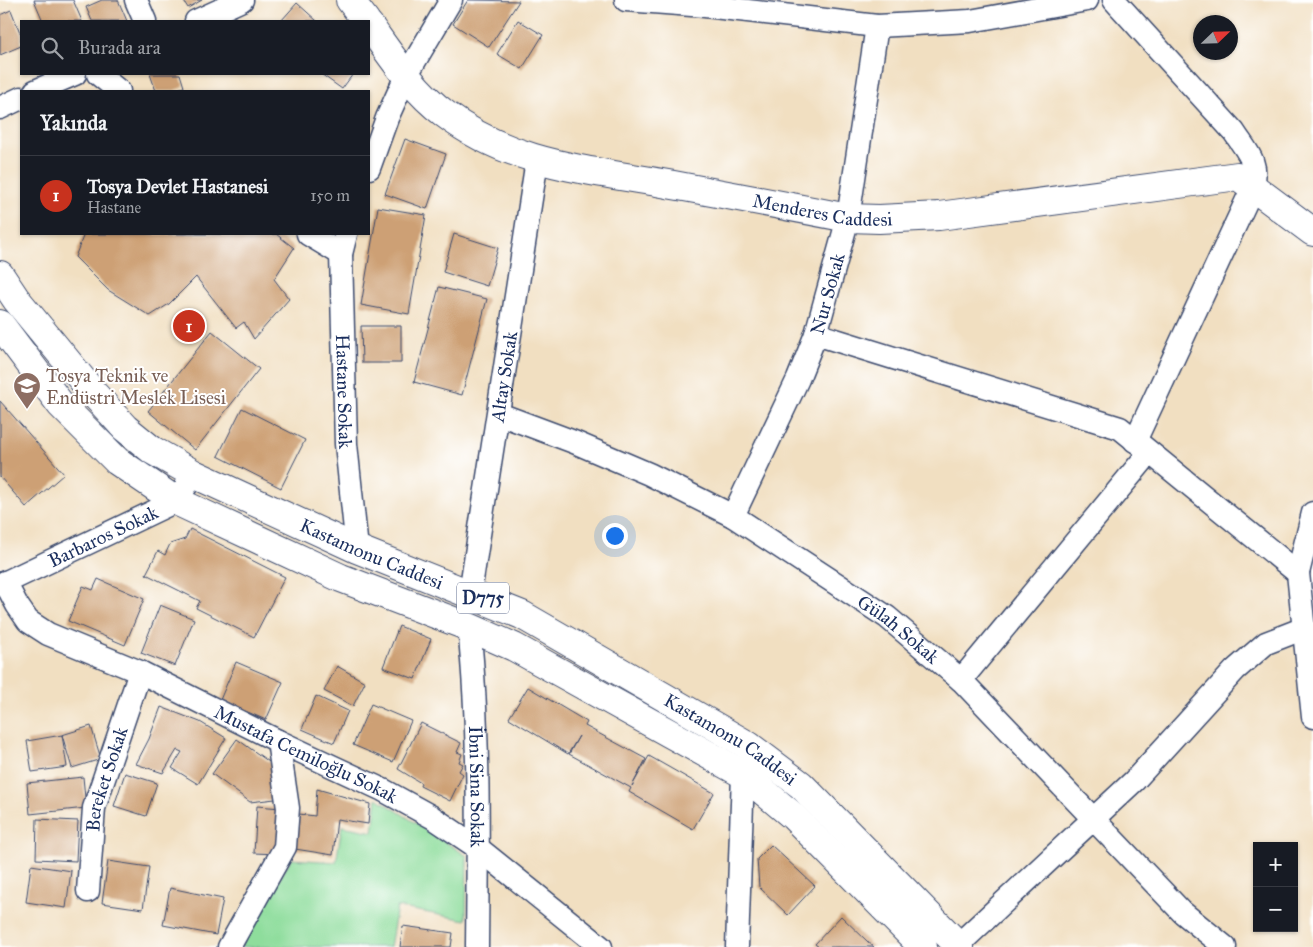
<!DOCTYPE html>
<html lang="tr">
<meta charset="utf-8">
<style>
body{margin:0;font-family:"IM FELL Great Primer",serif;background:#20242c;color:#f1f3f6}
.controls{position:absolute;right:15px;bottom:15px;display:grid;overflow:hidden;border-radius:0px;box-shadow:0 1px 4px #0004}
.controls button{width:45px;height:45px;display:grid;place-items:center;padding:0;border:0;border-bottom:1px solid #363941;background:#171b24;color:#f1f3f6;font:25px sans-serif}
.compass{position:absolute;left:1193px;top:15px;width:45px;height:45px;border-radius:50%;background:#171b24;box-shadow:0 1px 4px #0004;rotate:67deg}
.you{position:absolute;left:614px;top:535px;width:18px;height:18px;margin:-12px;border:4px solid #fff;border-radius:50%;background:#1a73e8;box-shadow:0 0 0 8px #1a73e833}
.badge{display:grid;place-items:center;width:32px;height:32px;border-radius:50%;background:#c8321e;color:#fff;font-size:16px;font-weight:700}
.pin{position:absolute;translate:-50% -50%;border:2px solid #fff;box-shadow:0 1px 5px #0006}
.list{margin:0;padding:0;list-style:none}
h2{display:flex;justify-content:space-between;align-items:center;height:65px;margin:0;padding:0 20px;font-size:21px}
h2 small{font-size:16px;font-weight:400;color:#9ea1a6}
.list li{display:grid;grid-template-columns:32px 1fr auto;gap:15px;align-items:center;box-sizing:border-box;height:80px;padding:0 20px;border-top:1px solid #363941}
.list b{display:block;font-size:19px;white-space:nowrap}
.list p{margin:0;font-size:16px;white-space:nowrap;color:#9ea1a6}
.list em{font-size:16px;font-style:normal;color:#9ea1a6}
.icon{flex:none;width:28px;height:28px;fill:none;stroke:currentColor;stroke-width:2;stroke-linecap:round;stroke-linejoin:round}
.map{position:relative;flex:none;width:1313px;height:947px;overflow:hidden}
.search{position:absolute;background:#171b24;box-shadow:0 1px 4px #0004;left:20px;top:20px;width:350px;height:55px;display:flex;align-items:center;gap:12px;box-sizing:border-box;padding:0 18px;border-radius:0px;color:#9ea1a6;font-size:19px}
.panel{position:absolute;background:#171b24;box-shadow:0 1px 4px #0004;left:20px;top:90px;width:350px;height:145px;border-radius:0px}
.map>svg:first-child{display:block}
.green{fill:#8edd9c;stroke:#54867d}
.building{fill:#cda075}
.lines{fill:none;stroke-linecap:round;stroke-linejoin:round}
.street-casing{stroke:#3b496d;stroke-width:25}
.secondary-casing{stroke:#3b496d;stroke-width:30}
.primary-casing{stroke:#3b496d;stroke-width:30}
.street{stroke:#fff;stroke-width:22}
.secondary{stroke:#fff;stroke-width:28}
.primary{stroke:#fff;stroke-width:28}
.labels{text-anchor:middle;stroke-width:4;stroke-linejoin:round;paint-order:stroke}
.shield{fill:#fff;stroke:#5f6d8e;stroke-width:1}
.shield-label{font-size:18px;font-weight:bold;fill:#1b2f5e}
.street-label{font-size:19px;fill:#1b2f5e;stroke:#fff}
.education-label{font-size:19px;fill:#785e54;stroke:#fff;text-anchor:start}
</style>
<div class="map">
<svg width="1313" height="947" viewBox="0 0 1313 947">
<rect width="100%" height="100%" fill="#fff"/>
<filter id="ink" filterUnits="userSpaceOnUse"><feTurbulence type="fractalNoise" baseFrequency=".02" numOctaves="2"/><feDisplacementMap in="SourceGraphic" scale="10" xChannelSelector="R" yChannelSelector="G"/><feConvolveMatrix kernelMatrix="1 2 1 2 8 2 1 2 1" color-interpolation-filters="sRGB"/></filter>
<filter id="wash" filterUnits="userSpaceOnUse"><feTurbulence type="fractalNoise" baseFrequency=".0096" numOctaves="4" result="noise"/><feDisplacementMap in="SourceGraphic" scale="20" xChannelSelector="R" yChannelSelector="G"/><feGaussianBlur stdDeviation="1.12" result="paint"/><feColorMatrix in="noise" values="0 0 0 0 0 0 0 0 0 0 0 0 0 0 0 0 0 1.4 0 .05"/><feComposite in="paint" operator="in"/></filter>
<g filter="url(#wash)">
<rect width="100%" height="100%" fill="#f1dfc1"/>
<polygon class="green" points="377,798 467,856 466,920 397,907 390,947 240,947 291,859 336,862 342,826 373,832"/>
<g id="blocks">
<g class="building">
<polygon points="34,0 73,0 82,21 43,21"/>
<polygon points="102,0 118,0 127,21 92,21 86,7"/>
<polygon points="183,0 202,0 188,8"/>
<polygon points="468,0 519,1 489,47 453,24"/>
<polygon points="297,3 317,21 281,21"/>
<polygon points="11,10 21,35 21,46 0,55 0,15"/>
<polygon points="518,20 543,35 522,69 497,54"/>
<polygon points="150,74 180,74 184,87 171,91 156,91"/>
<polygon points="321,74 353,74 342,89"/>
<polygon points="405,139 446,154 427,209 385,194"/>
<polygon points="378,207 426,215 409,314 361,305"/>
<polygon points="84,234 276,234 294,248 274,279 289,299 254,339 244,322 236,328 196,277 169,304 150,316 108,290 75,257"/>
<polygon points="454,234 498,248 487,286 443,272"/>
<polygon points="439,287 487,299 462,395 414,382"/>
<polygon points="361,326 401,326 401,363 362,363"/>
<polygon points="212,331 259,369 195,450 148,411"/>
<polygon points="0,401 64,474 26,507 0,477"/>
<polygon points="242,408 305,440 281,488 218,456"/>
<polygon points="190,529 285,577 254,637 196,608 200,601 146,574 158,551 165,555 170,544 185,539"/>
<polygon points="98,579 144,599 125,645 68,621 83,586 93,590"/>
<polygon points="160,605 194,619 175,666 141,653"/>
<polygon points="399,626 431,639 415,679 383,667"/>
<polygon points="236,662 283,682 266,720 220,700"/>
<polygon points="337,666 365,682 353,706 324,691"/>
<polygon points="528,687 587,722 585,726 646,759 632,786 649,756 714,793 693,829 629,792 631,788 569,754 579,736 568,754 509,718"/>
<polygon points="316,696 348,711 334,743 302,729"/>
<polygon points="371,704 411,721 393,762 353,745"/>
<polygon points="161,707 200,722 226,738 198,784 172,768 182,752 177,750 163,773 136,764 149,739"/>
<polygon points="421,723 461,743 457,752 462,754 459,762 463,764 459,771 463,774 450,801 420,786 421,783 398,769"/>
<polygon points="91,726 101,759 72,768 62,735"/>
<polygon points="62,735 67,767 32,772 27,741"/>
<polygon points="237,739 272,764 275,799 250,802 212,774"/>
<polygon points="125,773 157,783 146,816 114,806"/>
<polygon points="83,777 86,808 30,814 27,783"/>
<polygon points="317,789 370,804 368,824 337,819 333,855 295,849 299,814 315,816"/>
<polygon points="257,806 281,808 278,854 254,853"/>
<polygon points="37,819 78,821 76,861 36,859"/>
<polygon points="771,845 815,886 788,915 759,887 757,859"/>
<polygon points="108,861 149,867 143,909 102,903"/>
<polygon points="31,865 71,871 66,908 26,902"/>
<polygon points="170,888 223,899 216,935 163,925"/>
<polygon points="841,916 867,941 874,947 819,947 815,944"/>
<polygon points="403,926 453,933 451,947 400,947"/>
</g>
</g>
</g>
<g filter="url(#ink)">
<use href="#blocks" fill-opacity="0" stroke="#3b496d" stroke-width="1"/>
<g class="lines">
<defs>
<g id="street">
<polyline points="136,0 145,21"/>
<polyline points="626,0 705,6 877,26 970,21 1087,0"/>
<path d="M 1114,0 L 1234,132 C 1247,152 1259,162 1253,187 L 1135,441"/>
<polyline points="196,21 242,0"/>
<polyline points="98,74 119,91"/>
<polyline points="35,91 75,74"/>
<polyline points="0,108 21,98"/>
<polyline points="369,168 387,118 406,76 451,0"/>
<polyline points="308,234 341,254"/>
<path id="s1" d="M 346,234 L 341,254 L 346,444 L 357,549"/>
<polyline points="816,334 1120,428 1298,573"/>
<path id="s2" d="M 499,414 L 574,442 L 649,474 L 733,516 L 887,617 L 961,680 L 1182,912 L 1225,947"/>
<polyline points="1313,513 1298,573 1313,717"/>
<path id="s3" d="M 733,516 L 798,379 L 816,334 L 848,218 L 877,26"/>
<path id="s4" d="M 5,582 L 17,605 L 28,621 L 48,634 L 140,672 L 278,741 L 383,790 L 432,817 L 478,848 L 601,947"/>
<path id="s5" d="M 0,585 L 176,501 L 194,474"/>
<path id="s6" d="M 470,593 L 537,160"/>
<path id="s7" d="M 469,627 C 480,734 478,840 477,947"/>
<polyline points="961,680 1149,453"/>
<path id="s8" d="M 88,891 L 94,808 L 140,672"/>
<polyline points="958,945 1134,781 1235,670 1266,643 1302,629"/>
<polyline points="229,947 285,847 288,808 278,741"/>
<polyline points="737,947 743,774"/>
</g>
<g id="secondary">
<polyline points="350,0 366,21"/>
<path id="s9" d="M 369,25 C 392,57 413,90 445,114 C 511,164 583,169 662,183 C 724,194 786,206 848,218 L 879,219 L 939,216 L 1238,176 L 1313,232"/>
</g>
<g id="primary">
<path id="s10" d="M 0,275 L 16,299 L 94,394 L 125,428 L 152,450 L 194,474 L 357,549 L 522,615 L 749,746 L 801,785 L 960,947"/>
<polyline points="0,324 61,405 117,461 176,501 341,578 469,627 514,647 743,774 793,816 923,947"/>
</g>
</defs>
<use href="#street" class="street-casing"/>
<use href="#secondary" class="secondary-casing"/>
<use href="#primary" class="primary-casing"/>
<use href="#street" class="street"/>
<use href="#secondary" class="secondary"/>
<use href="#primary" class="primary"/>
</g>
</g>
<defs>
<symbol id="school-pin" viewBox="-11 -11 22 30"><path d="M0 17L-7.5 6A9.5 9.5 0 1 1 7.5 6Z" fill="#8d6e63" stroke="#fff"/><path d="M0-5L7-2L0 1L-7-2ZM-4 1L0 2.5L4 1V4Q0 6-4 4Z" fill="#fff"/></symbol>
</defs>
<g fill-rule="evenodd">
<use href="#school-pin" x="11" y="370" width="32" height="43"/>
</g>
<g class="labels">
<rect class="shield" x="457" y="582.5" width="52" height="31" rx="4"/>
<g class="shield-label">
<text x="483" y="604">D775</text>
</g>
<g class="street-label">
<text dy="7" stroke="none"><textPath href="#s9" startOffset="511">Menderes Caddesi</textPath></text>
<text dy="7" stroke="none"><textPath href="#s3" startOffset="242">Nur Sokak</textPath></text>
<text dy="7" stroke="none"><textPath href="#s6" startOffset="219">Altay Sokak</textPath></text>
<text dy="7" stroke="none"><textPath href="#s1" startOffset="158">Hastane Sokak</textPath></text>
<text dy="7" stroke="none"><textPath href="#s5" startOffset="114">Barbaros Sokak</textPath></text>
<text dy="7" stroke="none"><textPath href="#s10" startOffset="476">Kastamonu Caddesi</textPath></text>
<text dy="7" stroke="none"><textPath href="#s2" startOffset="456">Gülah Sokak</textPath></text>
<text dy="7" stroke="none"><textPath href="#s10" startOffset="881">Kastamonu Caddesi</textPath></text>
<text dy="7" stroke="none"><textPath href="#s4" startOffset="354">Mustafa Cemiloğlu Sokak</textPath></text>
<text dy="7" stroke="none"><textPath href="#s8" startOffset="114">Bereket Sokak</textPath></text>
<text dy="7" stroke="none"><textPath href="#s7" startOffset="160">İbni Sina Sokak</textPath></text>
</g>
<g class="education-label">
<text x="46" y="382">Tosya Teknik ve<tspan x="46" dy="22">Endüstri Meslek Lisesi</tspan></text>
</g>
</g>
</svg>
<div class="controls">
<button>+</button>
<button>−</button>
</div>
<svg class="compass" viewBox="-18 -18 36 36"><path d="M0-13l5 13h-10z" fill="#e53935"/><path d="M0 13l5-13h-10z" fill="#9ea1a6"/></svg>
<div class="you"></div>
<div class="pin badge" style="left:189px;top:326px">1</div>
<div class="search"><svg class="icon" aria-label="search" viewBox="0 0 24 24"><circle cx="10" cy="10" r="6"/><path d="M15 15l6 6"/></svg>Burada ara</div>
<section class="panel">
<h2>Yakında<small></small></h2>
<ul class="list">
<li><span class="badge">1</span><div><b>Tosya Devlet Hastanesi</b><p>Hastane</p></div><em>150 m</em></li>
</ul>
</section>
</div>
